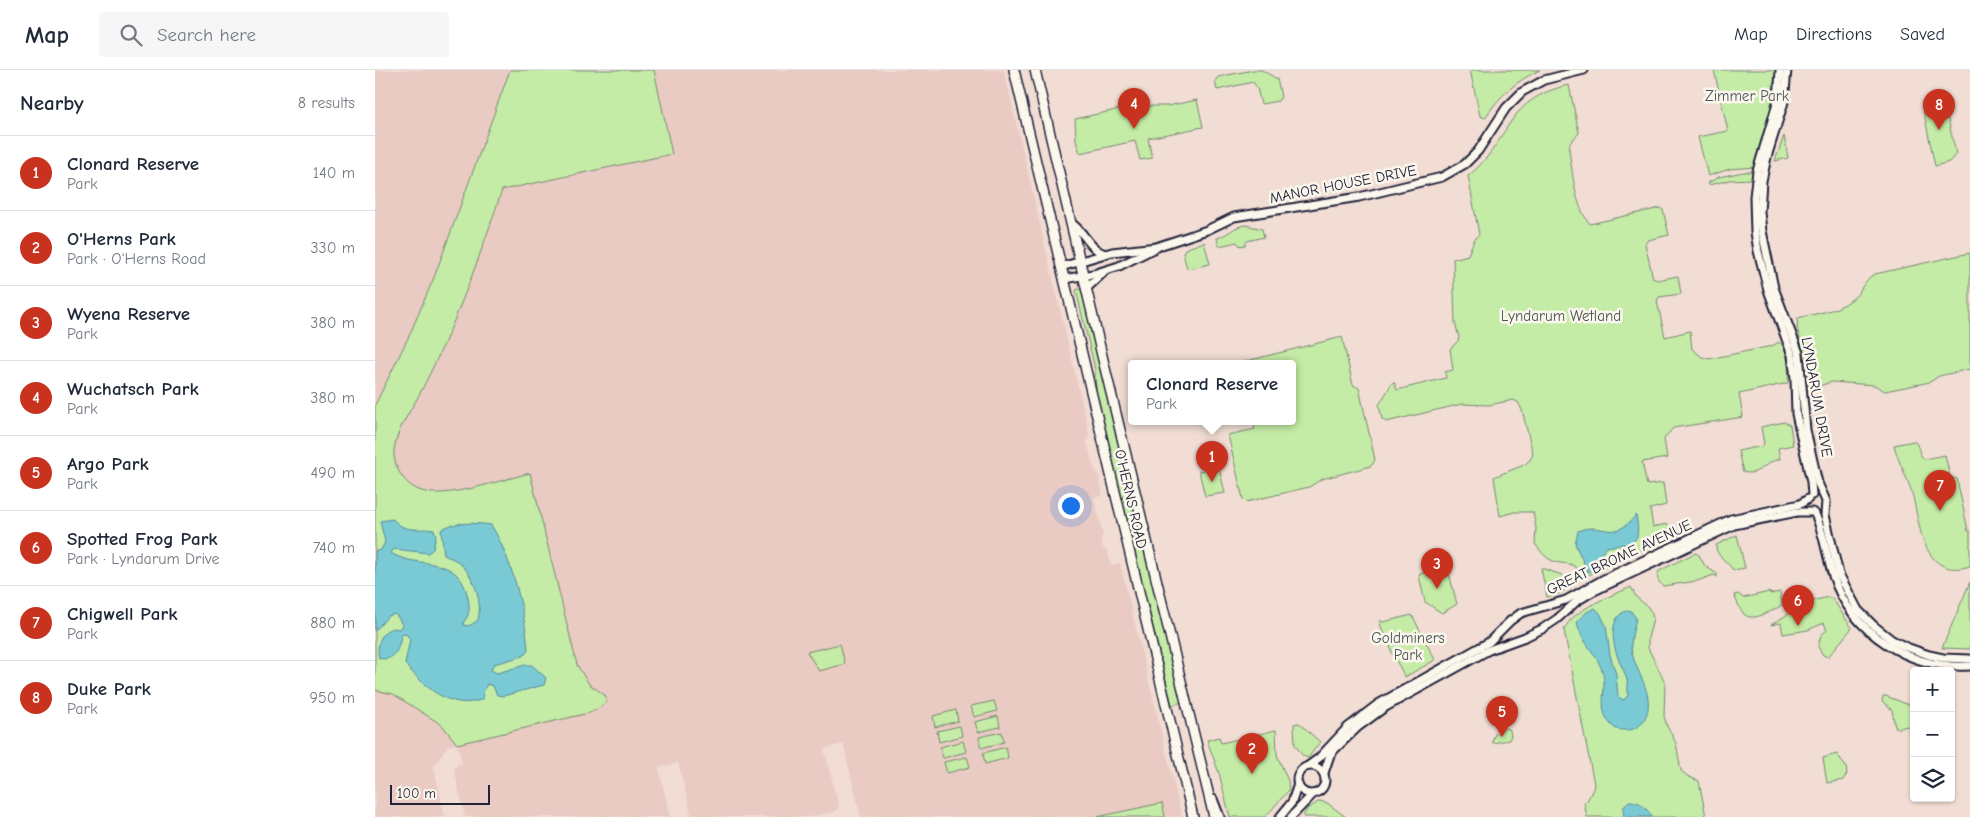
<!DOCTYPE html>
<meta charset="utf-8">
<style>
body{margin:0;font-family:"Comic Neue",sans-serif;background:#f6f6f7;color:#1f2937}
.controls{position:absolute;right:15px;bottom:15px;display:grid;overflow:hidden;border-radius:5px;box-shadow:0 1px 4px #0004}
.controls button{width:45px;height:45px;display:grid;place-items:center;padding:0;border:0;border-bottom:1px solid #e0e1e3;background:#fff;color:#1f2937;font:25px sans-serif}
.scale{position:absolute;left:15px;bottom:12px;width:100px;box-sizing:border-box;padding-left:5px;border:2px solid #22223b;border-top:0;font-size:14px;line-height:18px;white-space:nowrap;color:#22223b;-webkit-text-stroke:4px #fbf7ec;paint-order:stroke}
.you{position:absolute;left:695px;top:435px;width:18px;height:18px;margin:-12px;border:4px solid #fff;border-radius:50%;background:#1a73e8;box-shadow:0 0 0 8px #1a73e833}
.badge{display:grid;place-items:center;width:32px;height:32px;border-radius:50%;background:#c8321e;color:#fff;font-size:16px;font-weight:700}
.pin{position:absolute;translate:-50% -41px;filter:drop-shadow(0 1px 2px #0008)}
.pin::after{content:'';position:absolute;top:26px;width:18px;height:15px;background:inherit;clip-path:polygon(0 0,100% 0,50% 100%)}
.popup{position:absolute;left:753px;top:290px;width:168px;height:65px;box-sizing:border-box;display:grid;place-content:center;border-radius:5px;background:#fff;filter:drop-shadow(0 1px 4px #0005);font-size:16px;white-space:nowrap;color:#747a83}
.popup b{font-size:19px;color:#1f2937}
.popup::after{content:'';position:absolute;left:50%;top:100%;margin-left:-10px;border:10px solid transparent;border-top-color:#fff}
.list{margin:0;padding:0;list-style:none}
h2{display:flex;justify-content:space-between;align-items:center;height:65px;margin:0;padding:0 20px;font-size:21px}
h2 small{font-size:16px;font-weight:400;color:#747a83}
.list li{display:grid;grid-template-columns:32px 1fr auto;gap:15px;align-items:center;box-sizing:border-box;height:75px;padding:0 20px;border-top:1px solid #e0e1e3}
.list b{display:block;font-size:19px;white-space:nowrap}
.list p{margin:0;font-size:16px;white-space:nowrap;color:#747a83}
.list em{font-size:16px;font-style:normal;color:#747a83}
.icon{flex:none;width:28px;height:28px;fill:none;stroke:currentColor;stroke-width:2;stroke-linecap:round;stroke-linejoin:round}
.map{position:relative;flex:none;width:1595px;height:747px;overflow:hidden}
header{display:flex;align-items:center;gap:30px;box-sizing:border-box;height:70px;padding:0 25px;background:#fff;border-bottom:1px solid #e0e1e3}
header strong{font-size:24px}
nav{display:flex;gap:28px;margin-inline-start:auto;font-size:18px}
.search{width:350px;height:45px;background:#f6f6f7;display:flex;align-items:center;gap:12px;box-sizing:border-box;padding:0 18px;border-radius:5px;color:#747a83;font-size:19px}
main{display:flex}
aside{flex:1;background:#fff}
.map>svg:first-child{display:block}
.built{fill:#eacbc3}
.green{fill:#c5eca6;stroke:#748770}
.water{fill:#7acad6;stroke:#578798}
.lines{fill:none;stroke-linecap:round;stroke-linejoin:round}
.tertiary-casing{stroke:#22223b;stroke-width:11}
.primary-casing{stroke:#22223b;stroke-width:12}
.tertiary{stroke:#fbf7ec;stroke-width:7}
.primary{stroke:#fbf7ec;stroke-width:9}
.labels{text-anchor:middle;stroke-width:5;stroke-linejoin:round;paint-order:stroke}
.park-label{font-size:15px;fill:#4b5456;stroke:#fbf7ec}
.street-label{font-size:15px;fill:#22223b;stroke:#fbf7ec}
</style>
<header>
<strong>Map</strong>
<div class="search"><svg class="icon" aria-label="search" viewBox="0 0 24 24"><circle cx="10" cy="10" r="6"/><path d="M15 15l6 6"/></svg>Search here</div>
<nav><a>Map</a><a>Directions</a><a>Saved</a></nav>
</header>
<main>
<aside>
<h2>Nearby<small>8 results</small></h2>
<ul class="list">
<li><span class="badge">1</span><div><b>Clonard Reserve</b><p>Park</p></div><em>140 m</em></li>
<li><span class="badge">2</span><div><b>O'Herns Park</b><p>Park · O'Herns Road</p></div><em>330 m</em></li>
<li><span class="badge">3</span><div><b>Wyena Reserve</b><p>Park</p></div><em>380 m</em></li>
<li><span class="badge">4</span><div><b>Wuchatsch Park</b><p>Park</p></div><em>380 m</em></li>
<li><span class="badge">5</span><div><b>Argo Park</b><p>Park</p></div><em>490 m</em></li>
<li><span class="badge">6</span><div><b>Spotted Frog Park</b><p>Park · Lyndarum Drive</p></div><em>740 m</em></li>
<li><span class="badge">7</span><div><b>Chigwell Park</b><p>Park</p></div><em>880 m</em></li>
<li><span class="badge">8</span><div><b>Duke Park</b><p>Park</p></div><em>950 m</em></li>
</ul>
</aside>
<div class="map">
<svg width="1595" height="747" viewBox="0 0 1595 747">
<rect width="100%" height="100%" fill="#f1ddd4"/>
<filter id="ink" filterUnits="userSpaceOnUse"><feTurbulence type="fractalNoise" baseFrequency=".02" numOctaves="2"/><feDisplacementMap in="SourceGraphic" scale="10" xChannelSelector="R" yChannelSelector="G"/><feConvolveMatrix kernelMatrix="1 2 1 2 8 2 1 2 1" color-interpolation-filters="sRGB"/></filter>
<g filter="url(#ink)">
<polygon class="built" points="0,0 168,0 297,84 279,0 629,0 714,363 712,373 720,401 722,401 728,425 719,428 728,464 726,468 727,476 733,482 736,495 745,493 807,747 486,747 468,674 449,679 464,737 460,742 436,747 317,747 303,693 284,698 295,747 90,747 79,700 83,694 87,693 82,674 72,676 59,697 70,747 0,747"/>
<g class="green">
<path d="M 135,0 L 279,0 L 297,84 L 127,120 C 110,172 91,224 69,274 C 61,291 53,308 44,325 C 35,342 21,361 19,380 C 18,397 29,414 44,420 C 67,431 129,409 155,403 L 202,595 L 214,614 L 230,625 L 231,632 L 223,639 L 214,643 L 82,674 L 67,655 L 18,624 L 0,620 L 0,335 L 34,266 L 60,205 Z"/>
<polygon points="878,0 887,0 902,9 906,27 903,31 886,34 882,18 878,12 842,20 840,11 843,7"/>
<path d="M 1095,0 L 1165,0 C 1142,10 1124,26 1110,48 L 1105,46 Z"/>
<polygon points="1339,0 1402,0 1395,41 1380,97 1355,99 1333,106 1323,67 1353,61"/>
<path d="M 1194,15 L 1204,63 L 1195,73 L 1194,80 C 1198,103 1199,135 1215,154 L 1285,138 L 1288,140 L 1294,165 L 1273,170 L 1270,174 L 1278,208 L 1282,210 L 1303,206 L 1306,224 L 1284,227 L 1282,231 L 1290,267 L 1315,261 L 1317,279 L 1327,287 L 1334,289 L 1397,276 L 1404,272 C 1414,279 1414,302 1413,313 L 1364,324 L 1368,347 L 1298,358 L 1289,369 L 1292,388 L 1267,392 L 1272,415 L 1288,413 L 1291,435 L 1275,439 L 1278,457 L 1292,454 L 1298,466 L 1209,507 C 1195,488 1195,497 1178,491 C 1170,488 1165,480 1160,474 L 1161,458 L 1158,442 L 1139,442 L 1125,446 L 1119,407 L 1149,395 L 1155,390 L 1158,384 L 1147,340 L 1143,332 L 1138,330 L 1114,335 L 1087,334 L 1011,352 L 1007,349 L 1004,335 L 1017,313 L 1019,312 L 1022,320 L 1071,308 L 1070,302 L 1078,300 L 1075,279 L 1083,271 L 1084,267 L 1080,253 L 1078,189 L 1093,185 L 1099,170 L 1104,164 L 1093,106 C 1137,71 1127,30 1194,15 Z"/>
<polygon points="822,30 828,57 773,68 777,88 765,90 760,71 705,83 701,71 700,49 759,36 792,36"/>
<polygon points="1561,31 1570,36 1581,84 1574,92 1560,96 1547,34"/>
<polygon points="1409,66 1413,88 1400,91"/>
<polygon points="1368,102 1379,102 1378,109 1354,110 1334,115 1333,113 1344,107"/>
<path d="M 871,155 L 887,159 L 889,167 L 872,171 L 870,175 L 865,176 L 862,172 L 844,176 L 842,168 C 853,165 859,156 871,155 Z"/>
<polygon points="829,172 835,194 812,199 808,183 810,179"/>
<path d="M 1595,183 L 1595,299 L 1564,306 L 1555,312 L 1510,321 L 1499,315 L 1457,312 L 1433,319 L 1432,294 L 1422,258 L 1423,248 C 1441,243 1461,242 1476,230 C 1487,223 1488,209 1500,204 Z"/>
<polygon points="704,219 710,222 807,632 797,635 721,322 720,299 701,220"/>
<polygon points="967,267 978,315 984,318 1000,390 996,396 947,409 934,417 871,432 868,429 853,365 880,359 878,351 917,351 917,293 864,293"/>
<path d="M 1409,352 L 1415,355 L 1418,375 L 1403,378 L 1405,389 C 1390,391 1384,407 1368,402 L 1363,381 L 1387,376 L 1389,374 L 1386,357 Z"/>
<path d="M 1539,371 C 1545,376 1543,384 1549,389 L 1570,385 L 1575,407 L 1582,409 L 1593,461 L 1595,461 L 1595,496 C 1547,511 1545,453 1537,423 C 1532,406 1523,392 1519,375 Z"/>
<polygon points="842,397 844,398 850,423 830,426 824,401"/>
<path d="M 1362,465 L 1370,498 L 1358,500 C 1353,491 1340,486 1341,475 Z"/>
<path d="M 1320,483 L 1324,485 L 1330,496 L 1342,504 L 1342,507 L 1339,505 L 1322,511 L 1288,516 C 1284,512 1280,508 1284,501 Z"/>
<polygon points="1072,496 1082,534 1067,543 1050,532 1044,506 1045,504"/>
<polygon points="1166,498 1187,505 1195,517 1183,524 1172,527"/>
<polygon points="1595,512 1595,579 1567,578"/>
<path d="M 1256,517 L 1261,527 L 1273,537 L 1277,544 L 1278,549 L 1273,568 L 1273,578 L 1290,612 L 1289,646 L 1292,656 L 1301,673 L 1306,701 L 1314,707 L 1324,711 L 1331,747 L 1212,747 L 1209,732 L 1212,731 L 1218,719 L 1219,714 L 1189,560 C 1197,539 1237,526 1256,517 Z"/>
<path d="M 1394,522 L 1396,524 L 1405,522 L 1407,535 C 1399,540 1377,553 1369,544 C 1364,539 1362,531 1359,525 L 1363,524 L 1368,528 Z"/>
<polygon points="1454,527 1457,528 1477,558 1453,587 1448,585 1443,577 1446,565 1452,560 1449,553 1433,560 1408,564 1406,553 1396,555 1432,532"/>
<polygon points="1037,545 1060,590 1030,607 1017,583 1012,565 1008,563 1004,550 1008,552"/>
<polygon points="465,574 470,594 444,601 432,582"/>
<polygon points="1508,626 1511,626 1539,637 1539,655 1523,658 1520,657 1517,640 1507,631"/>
<polygon points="619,631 622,641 599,647 596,636"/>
<polygon points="581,640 583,651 560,657 558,646"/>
<polygon points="623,646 625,657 603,662 600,652"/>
<polygon points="924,653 945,672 933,688 928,686 920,675 919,654"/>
<polygon points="585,656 587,666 564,672 562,661"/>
<polygon points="1130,658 1135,660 1136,666 1134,670 1118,673 1117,671 1120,664"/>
<polygon points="901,660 902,685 913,711 914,720 890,747 855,747 844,703 832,670 844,667 846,673"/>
<polygon points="627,662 629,672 606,678 604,667"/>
<polygon points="588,671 591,682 568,688 565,677"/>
<polygon points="631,677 633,688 610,694 608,683"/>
<polygon points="1462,684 1471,697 1472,704 1468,710 1452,713 1448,688"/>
<polygon points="592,687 595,697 572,703 569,692"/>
<polygon points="945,731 952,733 971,747 928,747 932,739"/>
<polygon points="787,733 790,747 722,747"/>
</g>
<g class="water">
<path d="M 1261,445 C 1267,478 1257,472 1232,477 L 1226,484 L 1229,494 L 1213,502 L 1200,474 L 1203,461 C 1228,450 1237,475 1261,445 Z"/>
<path d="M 18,449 C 30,464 44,457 59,460 L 61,465 L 58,479 L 53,483 L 19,479 L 16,483 C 42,500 84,482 93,528 C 95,538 95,545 88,553 L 90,556 L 96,555 L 103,550 C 108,530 98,501 80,490 C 77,488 72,487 69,485 L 66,460 C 76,451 103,453 116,455 C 136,486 151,544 153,581 L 148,586 L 119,594 L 116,600 L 122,603 L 150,595 L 157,595 L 171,608 L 169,615 L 128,626 L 122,625 L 118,616 L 112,614 L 108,623 L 108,629 C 77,642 49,617 30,594 L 35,569 L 31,564 L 26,565 C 25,577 19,593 4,588 C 0,575 8,554 24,559 L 27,555 L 23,547 L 19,544 L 13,546 L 0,561 L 0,481 L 6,480 L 10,472 L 5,451 Z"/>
<path d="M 1220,538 L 1225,543 L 1231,556 L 1235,585 L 1241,604 L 1243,626 L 1248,630 L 1253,626 C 1253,621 1253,615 1252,610 C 1250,601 1244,593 1242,585 C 1236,569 1235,543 1255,540 L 1261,548 C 1259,559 1254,572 1257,583 C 1262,605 1285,631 1266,654 C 1260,661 1250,661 1241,659 C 1220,643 1232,625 1228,604 C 1224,584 1204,571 1202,551 L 1212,542 Z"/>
<path d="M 1254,731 C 1267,731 1270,738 1278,747 L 1249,747 L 1248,738 Z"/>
</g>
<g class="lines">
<defs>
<g id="tertiary">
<polyline points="1405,0 1403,30 1382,101 1379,127 1380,162 1383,181 1393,220 1417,285 1420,308 1421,344 1436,412 1437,425"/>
<polyline points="1412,0 1409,32 1392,87 1387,111 1385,142 1387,161 1399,218 1424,283 1431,360 1443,413 1451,431 1450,445 1464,504 1483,540 1498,555 1517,570 1531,577 1554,585 1568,588 1595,589"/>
<path d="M 696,153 C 710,162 714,179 730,184"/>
<polyline points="686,197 737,182 782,177"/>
<polyline points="689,209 718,204 744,196 784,176 832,160 859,147 984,127 1067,107 1090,94 1103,81 1131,38 1147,22 1169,10 1209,0"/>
<polyline points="712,218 728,203"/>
<path d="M 1440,444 C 1449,463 1451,485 1458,506 C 1477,563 1535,600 1595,596"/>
<polyline points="933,696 944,688 973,657 1003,634 1114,572 1135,551 1146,543 1191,530 1227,510 1356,449 1425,434 1433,429"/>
<circle cx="936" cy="710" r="14"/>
<polyline points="949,703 955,685 960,679 983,657 1009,638 1114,580 1150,567 1167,559 1182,549 1202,531 1217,522 1359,455 1422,442 1437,442"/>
<polyline points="838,729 845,747"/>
<polyline points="905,747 917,732 923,714"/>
<polyline points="916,747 938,724"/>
</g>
<g id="primary">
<polyline points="639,0 818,747"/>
<polyline points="660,0 729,294 839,747"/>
</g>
</defs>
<use href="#tertiary" class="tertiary-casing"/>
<use href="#primary" class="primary-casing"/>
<use href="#tertiary" class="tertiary"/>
<use href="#primary" class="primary"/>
</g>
</g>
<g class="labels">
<g class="park-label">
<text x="1372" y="31">Zimmer Park</text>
<text x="1186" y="251">Lyndarum Wetland</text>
<text x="1033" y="573">Goldminers<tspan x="1033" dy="17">Park</tspan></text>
</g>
<g class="street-label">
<text transform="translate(968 114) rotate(-11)" y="5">MANOR HOUSE DRIVE</text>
<text transform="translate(1442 327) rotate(80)" y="5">LYNDARUM DRIVE</text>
<text transform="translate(756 429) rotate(77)" y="5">O'HERNS ROAD</text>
<text transform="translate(1244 487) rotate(-25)" y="5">GREAT BROME AVENUE</text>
</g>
</g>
</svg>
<div class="controls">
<button>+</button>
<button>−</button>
<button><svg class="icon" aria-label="layers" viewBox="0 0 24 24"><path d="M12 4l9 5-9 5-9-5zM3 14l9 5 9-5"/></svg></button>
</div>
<div class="scale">100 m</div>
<div class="you"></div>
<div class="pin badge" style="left:837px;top:412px">1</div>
<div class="popup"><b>Clonard Reserve</b>Park</div>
<div class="pin badge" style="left:877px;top:704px">2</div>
<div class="pin badge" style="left:1062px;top:519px">3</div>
<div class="pin badge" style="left:759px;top:59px">4</div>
<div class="pin badge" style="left:1127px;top:667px">5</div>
<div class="pin badge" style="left:1423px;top:556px">6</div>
<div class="pin badge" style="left:1565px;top:441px">7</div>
<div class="pin badge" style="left:1564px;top:60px">8</div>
</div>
</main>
